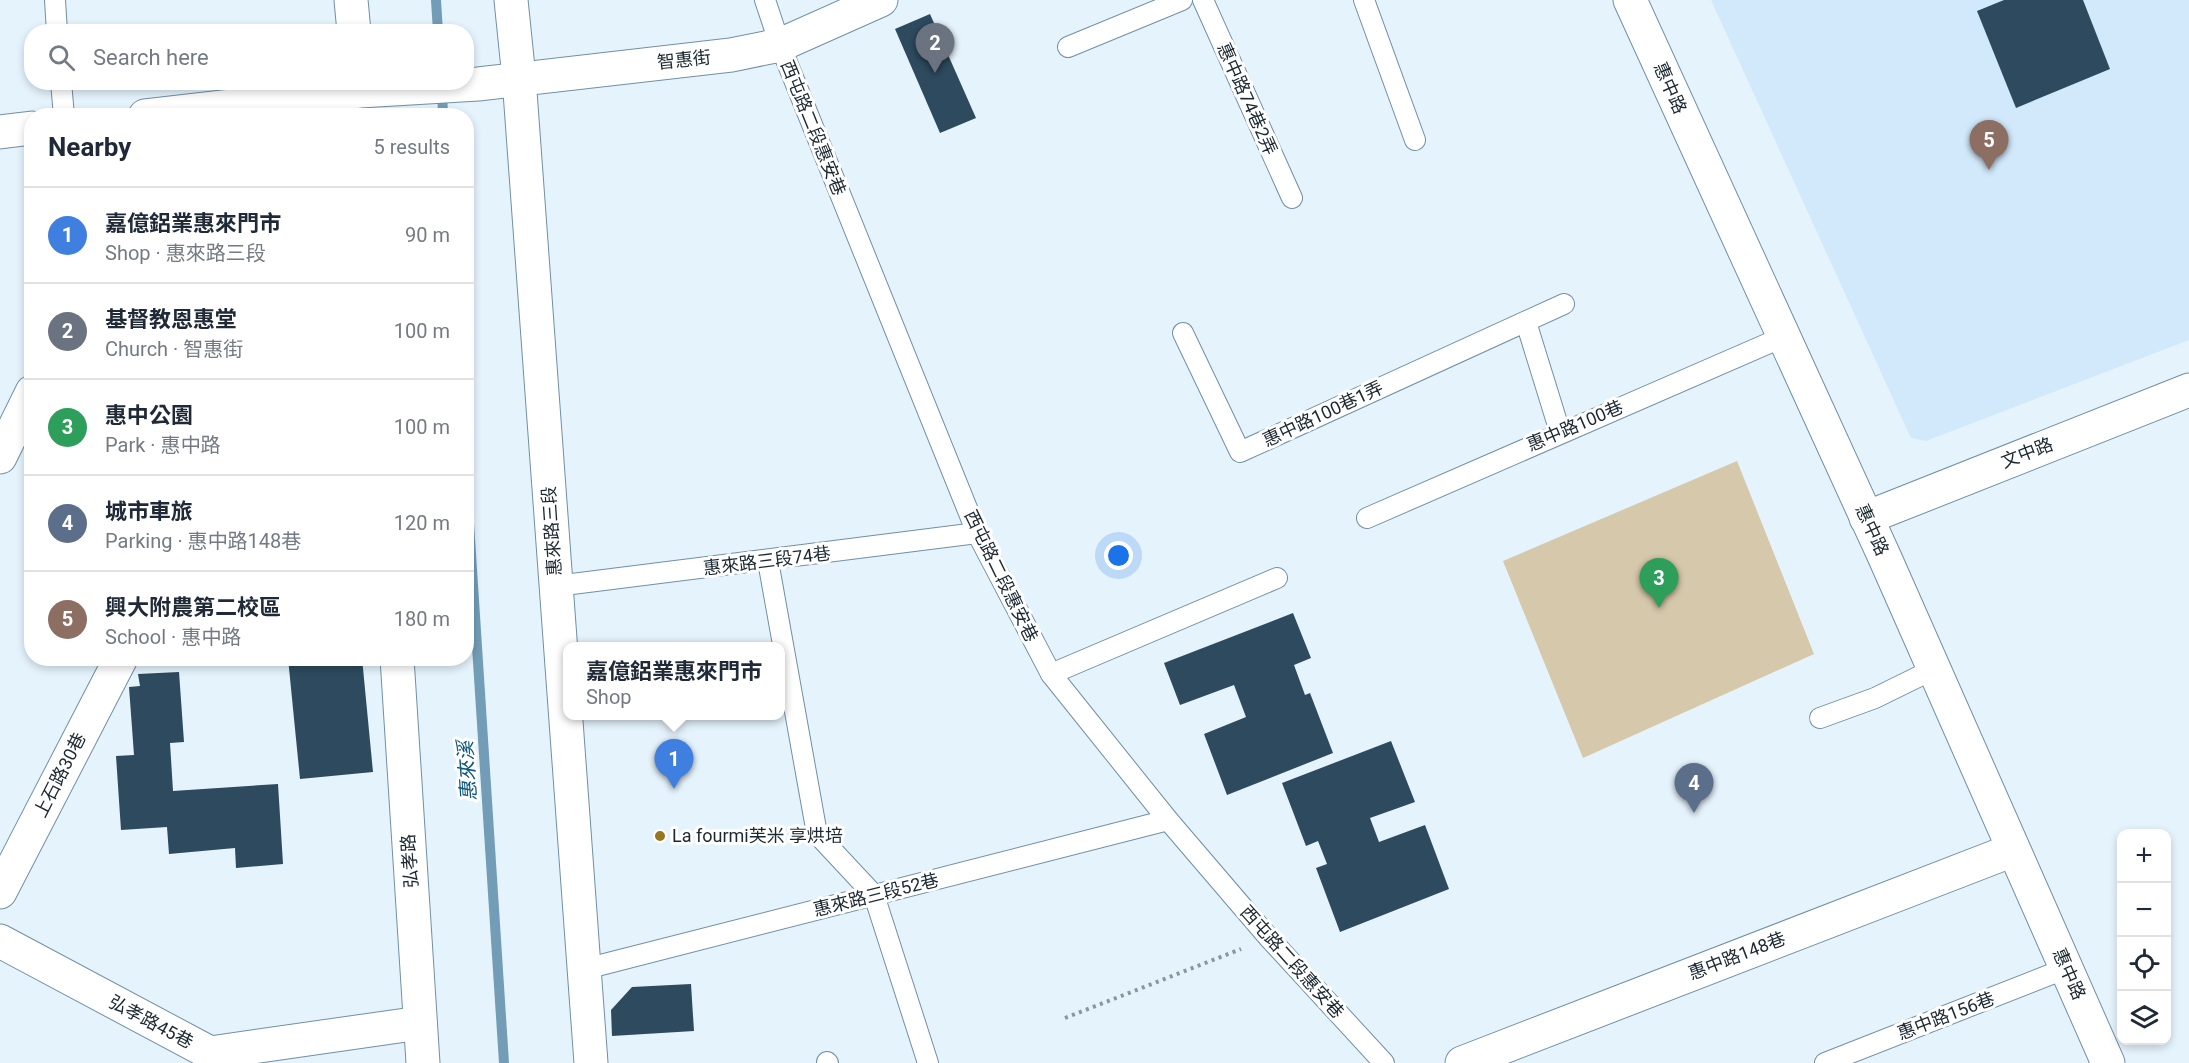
<!DOCTYPE html>
<meta charset="utf-8">
<style>
body{margin:0;font-family:Roboto,"Noto Sans TC",sans-serif;background:#f6f6f7;color:#1f2937}
.controls{position:absolute;right:18px;bottom:18px;display:grid;overflow:hidden;border-radius:12px;box-shadow:0 3px 9px #0003}
.controls button{width:54px;height:54px;display:grid;place-items:center;padding:0;border:0;border-bottom:2px solid #e0e1e3;background:#fff;color:#1f2937;font:30px sans-serif}
.you{position:absolute;left:1119px;top:556px;width:21px;height:21px;margin:-15px;border:4px solid #fff;border-radius:50%;background:#1a73e8;box-shadow:0 0 0 9px #1a73e833}
.badge{display:grid;place-items:center;width:39px;height:39px;border-radius:50%;background:#2563eb;color:#fff;font-size:20px;font-weight:700}
.pin{position:absolute;translate:-50% -50px;filter:drop-shadow(0 2px 3px #0008)}
.pin::after{content:'';position:absolute;top:32px;width:21px;height:18px;background:inherit;clip-path:polygon(0 0,100% 0,50% 100%)}
.popup{position:absolute;left:563px;top:642px;width:222px;height:78px;box-sizing:border-box;display:grid;place-content:center;border-radius:12px;background:#fff;filter:drop-shadow(0 2px 4px #0005);font-size:20px;white-space:nowrap;color:#747a83}
.popup b{font-size:22px;color:#1f2937}
.popup::after{content:'';position:absolute;left:50%;top:100%;margin-left:-12px;border:12px solid transparent;border-top-color:#fff}
.list{margin:0;padding:0;list-style:none}
h2{display:flex;justify-content:space-between;align-items:center;height:78px;margin:0;padding:0 24px;font-size:26px}
h2 small{font-size:20px;font-weight:400;color:#747a83}
.list li{display:grid;grid-template-columns:39px 1fr auto;gap:18px;align-items:center;box-sizing:border-box;height:96px;padding:0 24px;border-top:2px solid #e0e1e3}
.list b{display:block;font-size:22px;white-space:nowrap}
.list p{margin:0;font-size:20px;white-space:nowrap;color:#747a83}
.list em{font-size:20px;font-style:normal;color:#747a83}
.icon{flex:none;width:33px;height:33px;fill:none;stroke:currentColor;stroke-width:2;stroke-linecap:round;stroke-linejoin:round}
.map{position:relative;flex:none;width:2189px;height:1063px;overflow:hidden}
.search{position:absolute;background:#fff;box-shadow:0 3px 9px #0003;left:24px;top:24px;width:450px;height:66px;display:flex;align-items:center;gap:15px;box-sizing:border-box;padding:0 21px;border-radius:24px;color:#747a83;font-size:22px}
.panel{position:absolute;background:#fff;box-shadow:0 3px 9px #0003;left:24px;top:108px;width:450px;height:558px;border-radius:24px}
.map>svg:first-child{display:block}
.built{fill:#d1e9fb}
.green{fill:#d6c8aa}
.lines{fill:none;stroke-linecap:round;stroke-linejoin:round}
.stream{stroke:#739cb7;stroke-width:10}
.building{fill:#2d4a5e}
.service-casing{stroke:#708fa5;stroke-width:22}
.minor-casing{stroke:#708fa5;stroke-width:35}
.tertiary-casing{stroke:#708fa5;stroke-width:35}
.path{stroke:#89969f;stroke-width:4;stroke-dasharray:3 4.5;stroke-linecap:butt}
.service{stroke:#fff;stroke-width:20}
.minor{stroke:#fff;stroke-width:33}
.tertiary{stroke:#fff;stroke-width:33}
.poi-dot{fill:#98751f;stroke:#fff;stroke-width:2}
.labels{text-anchor:middle;stroke-width:6;stroke-linejoin:round;paint-order:stroke}
.street-label{font-size:18px;fill:#1b2831;stroke:#fff}
.poi-label{font-size:18px;fill:#1b2831;stroke:#fff;text-anchor:start}
.water-label{font-size:20px;font-style:italic;fill:#0e577c;stroke:#fff}
</style>
<div class="map">
<svg width="2189" height="1063" viewBox="0 0 2189 1063">
<rect width="100%" height="100%" fill="#e5f3fc"/>
<polygon class="built" points="1711,0 2189,0 2189,340 1926,441 1911,438"/>
<polygon class="green" points="1737,461 1814,654 1583,758 1503,561"/>
<g class="lines">
<g class="stream">
<polyline points="436,0 438,32"/>
<polyline points="442,89 443,116"/>
<polyline points="466,477 504,1063"/>
</g>
</g>
<g class="building">
<polygon points="2004,0 2083,0 2110,69 2016,108 1977,11"/>
<polygon points="930,14 976,118 940,133 895,29"/>
<polygon points="1293,613 1311,658 1294,665 1305,695 1310,693 1333,753 1227,795 1204,734 1246,717 1234,685 1180,705 1164,663"/>
<polygon points="288,658 362,658 373,772 300,779"/>
<polygon points="179,672 184,742 170,743 173,791 278,784 283,864 236,868 235,848 169,854 167,827 121,830 116,756 134,755 129,687 140,686 138,674"/>
<polygon points="1391,741 1415,802 1370,818 1379,842 1425,825 1449,889 1340,932 1316,868 1327,864 1318,841 1306,846 1282,783"/>
<polygon points="691,984 694,1031 612,1036 611,1010 632,987"/>
</g>
<g class="lines">
<defs>
<g id="service">
<polyline points="55,0 57,32"/>
<polyline points="765,0 780,45 977,533 1051,674 1168,820 1269,938 1384,1063"/>
<polyline points="1203,0 1292,198"/>
<polyline points="1364,0 1415,140"/>
<polyline points="1068,47 1182,0"/>
<polyline points="61,82 64,116"/>
<polyline points="1526,322 1560,432"/>
<polyline points="1183,333 1240,452 1564,304"/>
<polyline points="1367,518 1783,337"/>
<polyline points="768,561 817,834 874,895 928,1063"/>
<polyline points="556,586 977,533"/>
<polyline points="1051,674 1277,578"/>
<polyline points="1820,718 1875,698 1934,669"/>
<polyline points="585,969 1168,820"/>
<polyline points="827,1062 828,1063"/>
<polyline points="1825,1063 2067,968"/>
</g>
<g id="minor">
<polyline points="351,0 354,32"/>
<polyline points="511,0 519,78 591,1063"/>
<polyline points="145,116 360,91 478,84 731,55 780,45 881,0"/>
<polyline points="0,132 32,128"/>
<polyline points="0,457 32,392"/>
<polyline points="1866,518 2189,390"/>
<polyline points="397,658 423,1063"/>
<polyline points="0,892 121,658"/>
<polyline points="0,941 210,1053 420,1023"/>
<polyline points="1462,1063 2013,850"/>
</g>
<polyline id="tertiary" points="1630,0 1885,558 2108,1063"/>
</defs>
<use href="#service" class="service-casing"/>
<use href="#minor" class="minor-casing"/>
<use href="#tertiary" class="tertiary-casing"/>
<polyline class="path" points="1065,1018 1241,949"/>
<use href="#service" class="service"/>
<use href="#minor" class="minor"/>
<use href="#tertiary" class="tertiary"/>
</g>
<circle class="poi-dot" cx="660" cy="836" r="6"/>
<g class="labels">
<g class="street-label">
<text transform="translate(684 60) rotate(-6)" y="6">智惠街</text>
<text transform="translate(1670 88) rotate(66)" y="6">惠中路</text>
<text transform="translate(1247 99) rotate(66)" y="6">惠中路74巷2弄</text>
<text transform="translate(813 128) rotate(68)" y="6">西屯路二段惠安巷</text>
<text transform="translate(1323 414) rotate(-25)" y="6">惠中路100巷1弄</text>
<text transform="translate(1575 426) rotate(-23)" y="6">惠中路100巷</text>
<text transform="translate(2027 453) rotate(-21)" y="6">文中路</text>
<text transform="translate(1872 530) rotate(65)" y="6">惠中路</text>
<text transform="translate(552 531) rotate(-94)" y="6">惠來路三段</text>
<text transform="translate(767 561) rotate(-7)" y="6">惠來路三段74巷</text>
<text transform="translate(1001 576) rotate(64)" y="6">西屯路二段惠安巷</text>
<text transform="translate(60 775) rotate(-63)" y="6">上石路30巷</text>
<text transform="translate(410 861) rotate(-94)" y="6">弘孝路</text>
<text transform="translate(876 895) rotate(-14)" y="6">惠來路三段52巷</text>
<text transform="translate(1737 956) rotate(-21)" y="6">惠中路148巷</text>
<text transform="translate(1292 962) rotate(48)" y="6">西屯路二段惠安巷</text>
<text transform="translate(2069 974) rotate(66)" y="6">惠中路</text>
<text transform="translate(1946 1016) rotate(-21)" y="6">惠中路156巷</text>
<text transform="translate(151 1022) rotate(28)" y="6">弘孝路45巷</text>
</g>
<g class="poi-label">
<text x="672" y="842">La fourmi芙米 享烘培</text>
</g>
<g class="water-label">
<text transform="translate(467 771) rotate(-94)" y="7">惠來溪</text>
</g>
</g>
</svg>
<div class="controls">
<button>+</button>
<button>−</button>
<button><svg class="icon" aria-label="locate" viewBox="0 0 24 24"><circle cx="12" cy="12" r="6"/><path d="M12 2v4M12 18v4M2 12h4M18 12h4"/></svg></button>
<button><svg class="icon" aria-label="layers" viewBox="0 0 24 24"><path d="M12 4l9 5-9 5-9-5zM3 14l9 5 9-5"/></svg></button>
</div>
<div class="you"></div>
<div class="pin badge" style="left:674px;top:789px;background:#3f7fe0">1</div>
<div class="popup"><b>嘉億鋁業惠來門市</b>Shop</div>
<div class="pin badge" style="left:935px;top:73px;background:#6b7280">2</div>
<div class="pin badge" style="left:1659px;top:608px;background:#2e9e5b">3</div>
<div class="pin badge" style="left:1694px;top:813px;background:#5c6f8a">4</div>
<div class="pin badge" style="left:1989px;top:170px;background:#8d6e63">5</div>
<div class="search"><svg class="icon" aria-label="search" viewBox="0 0 24 24"><circle cx="10" cy="10" r="6"/><path d="M15 15l6 6"/></svg>Search here</div>
<section class="panel">
<h2>Nearby<small>5 results</small></h2>
<ul class="list">
<li><span class="badge" style="background:#3f7fe0">1</span><div><b>嘉億鋁業惠來門市</b><p>Shop · 惠來路三段</p></div><em>90 m</em></li>
<li><span class="badge" style="background:#6b7280">2</span><div><b>基督教恩惠堂</b><p>Church · 智惠街</p></div><em>100 m</em></li>
<li><span class="badge" style="background:#2e9e5b">3</span><div><b>惠中公園</b><p>Park · 惠中路</p></div><em>100 m</em></li>
<li><span class="badge" style="background:#5c6f8a">4</span><div><b>城市車旅</b><p>Parking · 惠中路148巷</p></div><em>120 m</em></li>
<li><span class="badge" style="background:#8d6e63">5</span><div><b>興大附農第二校區</b><p>School · 惠中路</p></div><em>180 m</em></li>
</ul>
</section>
</div>
